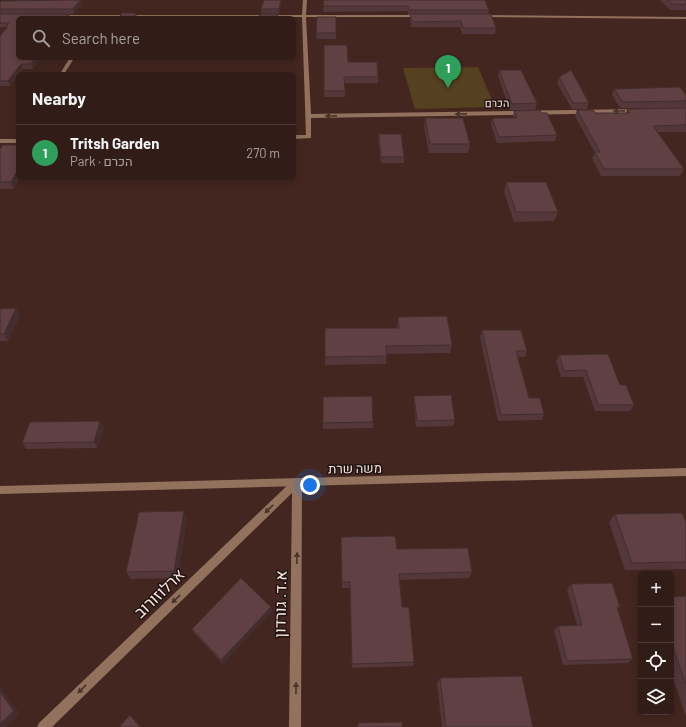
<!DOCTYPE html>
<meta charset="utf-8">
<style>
body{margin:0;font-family:Barlow,Heebo,sans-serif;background:#3d2924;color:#f1f3f6}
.controls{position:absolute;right:12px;bottom:12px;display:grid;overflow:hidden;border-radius:6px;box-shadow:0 2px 10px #0003}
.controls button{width:36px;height:36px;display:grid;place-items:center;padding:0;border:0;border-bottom:1px solid #4d3a36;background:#321c17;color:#f1f3f6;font:20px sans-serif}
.you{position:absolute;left:310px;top:485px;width:14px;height:14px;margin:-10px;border:3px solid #fff;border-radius:50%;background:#1a73e8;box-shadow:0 0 0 6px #1a73e833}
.badge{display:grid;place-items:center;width:26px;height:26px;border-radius:50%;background:#8c9099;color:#fff;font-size:13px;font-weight:700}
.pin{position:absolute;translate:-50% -33px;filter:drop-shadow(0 1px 2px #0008)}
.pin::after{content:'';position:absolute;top:21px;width:14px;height:12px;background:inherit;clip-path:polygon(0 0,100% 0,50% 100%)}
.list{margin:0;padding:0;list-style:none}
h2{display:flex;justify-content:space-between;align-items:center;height:52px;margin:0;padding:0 16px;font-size:17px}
h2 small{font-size:13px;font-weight:400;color:#a8a1a1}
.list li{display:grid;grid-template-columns:26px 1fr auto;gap:12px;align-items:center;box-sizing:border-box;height:56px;padding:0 16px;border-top:1px solid #4d3a36}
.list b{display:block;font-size:15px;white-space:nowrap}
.list p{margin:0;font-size:13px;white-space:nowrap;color:#a8a1a1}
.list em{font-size:13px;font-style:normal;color:#a8a1a1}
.icon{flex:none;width:22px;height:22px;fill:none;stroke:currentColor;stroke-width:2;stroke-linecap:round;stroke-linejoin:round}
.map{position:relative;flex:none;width:686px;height:727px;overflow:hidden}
.search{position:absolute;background:#321c17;box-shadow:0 2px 10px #0003;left:16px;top:16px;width:280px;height:44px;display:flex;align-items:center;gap:10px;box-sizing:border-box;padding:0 14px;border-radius:6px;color:#a8a1a1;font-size:15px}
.panel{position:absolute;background:#321c17;box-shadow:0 2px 10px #0003;left:16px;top:72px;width:280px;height:108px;border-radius:6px}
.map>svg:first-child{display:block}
.green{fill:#554020}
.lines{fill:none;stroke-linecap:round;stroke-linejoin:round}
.minor{fill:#92725c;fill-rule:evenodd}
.tertiary{fill:#92725c;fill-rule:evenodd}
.wall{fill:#53373a}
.shaded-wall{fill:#432d2f}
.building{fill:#604043;stroke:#432d2f}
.oneway{fill:#48342b}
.labels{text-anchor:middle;stroke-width:3;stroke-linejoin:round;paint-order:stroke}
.far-street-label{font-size:11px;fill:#fae6e1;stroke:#201310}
.street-label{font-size:13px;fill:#fae6e1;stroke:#201310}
.near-street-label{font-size:16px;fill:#fae6e1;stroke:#201310}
</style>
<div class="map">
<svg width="686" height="727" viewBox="0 0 686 727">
<rect width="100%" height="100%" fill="#43261f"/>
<polygon class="green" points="478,67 495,107 415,109 403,68"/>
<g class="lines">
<g class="minor">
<polygon points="303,0 307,0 306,15 419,15 421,16 419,17 306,17 311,114 637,109 640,111 637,113 311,118 311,138 294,139 294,135 306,135 302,17 59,17 57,16 59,15 302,15"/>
<polygon points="480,15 686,17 686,19 481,17"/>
<polygon points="69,59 73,60 64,74 60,74"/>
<rect x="0" y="139" width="18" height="4"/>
<polygon points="297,478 300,479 302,482 301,727 289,727 292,493 52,727 37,727 39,723 294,479"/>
</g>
<polygon class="tertiary" points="686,468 686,476 0,494 0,486"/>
</g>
<g class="wall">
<polygon points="80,0 81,4 74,14 26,14 41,58 33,69 23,69 19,74 18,74 18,76 10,86 0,86 0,36 6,29 5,27 0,27 0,1"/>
<polygon points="264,0 282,0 279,14 278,14 278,18 262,14 261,9"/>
<polygon points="324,0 489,10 488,14 496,28 495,34 462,34 460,27 411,27 410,20 410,15 408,15 408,11 323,12"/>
<polygon points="660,0 686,0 686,10 670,10"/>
<polygon points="336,17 336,39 317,39 316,33"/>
<polygon points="324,45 348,62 378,77 378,83 345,83 345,97 324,97"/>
<polygon points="499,70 537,103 535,110 510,110 498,76"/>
<polygon points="559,77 589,103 587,109 572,109 557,83"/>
<polygon points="614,89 686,95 686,108 620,108 612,95"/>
<polygon points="686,108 686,132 657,132 684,169 680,176 601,176 592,158 595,153 575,116 577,110 596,113 626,113 627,109"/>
<polygon points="514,111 541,113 557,135 555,141 497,143 491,124 492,118 514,118 513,117"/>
<polygon points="425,118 470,144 468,153 429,153 424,127"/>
<polygon points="379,134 404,157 404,163 381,163 378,140"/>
<polygon points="0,149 14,189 0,189"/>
<polygon points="506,182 558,212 554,221 514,222 504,192"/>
<polygon points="16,308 20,315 8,341 0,341 0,309"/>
<polygon points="398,317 452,345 450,353 387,354 386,364 325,365 325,357 397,328"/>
<polygon points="482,330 527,351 525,357 518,357 529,398 544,414 542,420 498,421 480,337"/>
<polygon points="559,355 620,385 634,405 630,411 595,411 583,377 561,377 556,361"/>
<polygon points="414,396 455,420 453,426 416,427 414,402"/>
<polygon points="373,422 373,428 323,429 323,423"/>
<polygon points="104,427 97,448 26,449 22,443"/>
<polygon points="615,514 686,522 686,569 625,570 609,522"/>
<polygon points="187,518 178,578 131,579 126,572"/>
<polygon points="341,537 397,549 472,572 469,578 399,580 402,607 414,662 413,666 352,668 350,588 342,588"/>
<polygon points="571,584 620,607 617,609 633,659 628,663 563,665 554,630 558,626 577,625 567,589"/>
<polygon points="686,596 686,717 671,672 671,597"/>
<polygon points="271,607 272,611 223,664 194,633 192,629"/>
<polygon points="440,678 533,727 442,727 437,683"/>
</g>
<g class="shaded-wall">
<polygon points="80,0 81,4 74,14 73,9"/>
<polygon points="281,0 282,0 282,2 279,14 279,9"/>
<polygon points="69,14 70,18 66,18"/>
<polygon points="35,58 41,58 33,69 31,64"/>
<polygon points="21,64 23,69 19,74 18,74 18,76 10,86 8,81"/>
<polygon points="18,170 18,178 20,178 14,189 11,182"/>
<polygon points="16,308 20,315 8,341 4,334"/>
<polygon points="100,421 104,427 97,448 94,442"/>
<polygon points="184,511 187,518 178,578 174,571"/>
<polygon points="271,607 272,611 223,664 221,660"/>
<polygon points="0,686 20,714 6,727 0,727"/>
<polygon points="130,715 135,719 142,727 140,727"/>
</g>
<g class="building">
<polygon points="80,0 73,9 0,9 0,1"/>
<polygon points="264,0 281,0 279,9 261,9"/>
<polygon points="324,0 485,0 489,10 409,10 408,6 323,6"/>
<polygon points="667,0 686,0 686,4 672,4"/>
<polygon points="122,13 136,13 136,18 119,18"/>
<polygon points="0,14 69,14 66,18 18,18 18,58 35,58 31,64 21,64 8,81 0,81 0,36 8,27 5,27 9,23 0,23"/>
<polygon points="260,14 278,14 277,18 259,18"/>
<polygon points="410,14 491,14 496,28 463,28 461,21 412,22"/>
<polygon points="317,17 336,17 336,33 316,33"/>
<polygon points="324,45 347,45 348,62 377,62 378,77 344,77 345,91 324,91"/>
<polygon points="499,70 521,70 537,103 512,104"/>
<polygon points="571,70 589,103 573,103 559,77"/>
<polygon points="680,87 686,95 686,101 623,102 614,89"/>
<polygon points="686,108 686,125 653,126 684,169 604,169 595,152 600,152 577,110 593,110 596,113 630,113 627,109"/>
<polygon points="540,110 541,113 547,113 557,135 499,137 492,118 517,118 514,111"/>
<polygon points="425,118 463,118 470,144 430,144"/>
<polygon points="379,134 401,134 404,157 381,157"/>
<polygon points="3,145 18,145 18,170 11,182 0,182 0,149"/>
<polygon points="506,182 546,182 558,212 516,212"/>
<polygon points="16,308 4,334 0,334 0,309"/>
<polygon points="447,316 452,345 386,346 387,356 325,357 325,328 399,328 398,317"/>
<polygon points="482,330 521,330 527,351 516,351 529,398 540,398 544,414 501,415"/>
<polygon points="608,354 620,385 626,385 634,405 598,405 586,370 564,371 559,355"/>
<polygon points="451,395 455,420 417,421 414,396"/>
<polygon points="372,396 373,422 323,423 323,397"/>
<polygon points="100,421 94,442 22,443 30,422"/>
<polygon points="184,511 174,571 126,572 139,512"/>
<polygon points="682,513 686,522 686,562 632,563 615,514"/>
<polygon points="395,536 397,549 468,548 472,572 399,574 402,607 409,607 414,662 352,664 350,582 342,582 341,537"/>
<polygon points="241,578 271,607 221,660 192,629"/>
<polygon points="612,583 620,607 617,607 633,659 567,661 558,626 582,625 571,584"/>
<polygon points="686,596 686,685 671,641 671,597"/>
<polygon points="522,676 533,727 446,727 440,678"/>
<polygon points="0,692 14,711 0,724"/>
<polygon points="130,715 140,727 119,727"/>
<polygon points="402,722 402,727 358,727 358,723"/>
</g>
<defs><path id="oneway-solid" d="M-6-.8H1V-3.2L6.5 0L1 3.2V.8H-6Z"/></defs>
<g class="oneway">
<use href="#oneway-solid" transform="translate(619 111) rotate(179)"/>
<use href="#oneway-solid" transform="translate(461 114) rotate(179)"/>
<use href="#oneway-solid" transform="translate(331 116) rotate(179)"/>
<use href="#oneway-solid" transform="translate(269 509) rotate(136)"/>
<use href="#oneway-solid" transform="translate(297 558) rotate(-89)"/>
<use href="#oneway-solid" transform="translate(176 599) rotate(136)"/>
<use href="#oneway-solid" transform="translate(296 688) rotate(-89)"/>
<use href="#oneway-solid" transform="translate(82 689) rotate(136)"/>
</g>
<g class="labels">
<g class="far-street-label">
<text transform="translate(497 103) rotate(-1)" y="4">הכרם</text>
</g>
<g class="street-label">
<text transform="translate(355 468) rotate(-1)" y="5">משה שרת</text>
</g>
<g class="near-street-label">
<text transform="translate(159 593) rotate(-44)" y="6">ארלוזורוב</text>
<text transform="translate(280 604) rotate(-89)" y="6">א.ד. גורדון</text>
</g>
</g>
</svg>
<div class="controls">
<button>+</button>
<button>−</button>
<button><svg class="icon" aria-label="locate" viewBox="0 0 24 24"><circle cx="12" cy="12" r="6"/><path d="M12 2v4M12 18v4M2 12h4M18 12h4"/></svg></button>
<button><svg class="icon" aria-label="layers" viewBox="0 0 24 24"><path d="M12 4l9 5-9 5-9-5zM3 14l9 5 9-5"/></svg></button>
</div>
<div class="you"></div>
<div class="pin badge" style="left:448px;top:88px;background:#2e9e5b">1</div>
<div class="search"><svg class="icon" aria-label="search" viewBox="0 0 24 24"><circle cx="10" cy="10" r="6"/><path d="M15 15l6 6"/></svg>Search here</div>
<section class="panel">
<h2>Nearby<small></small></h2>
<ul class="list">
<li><span class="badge" style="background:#2e9e5b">1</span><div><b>Tritsh Garden</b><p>Park · הכרם</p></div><em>270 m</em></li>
</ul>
</section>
</div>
